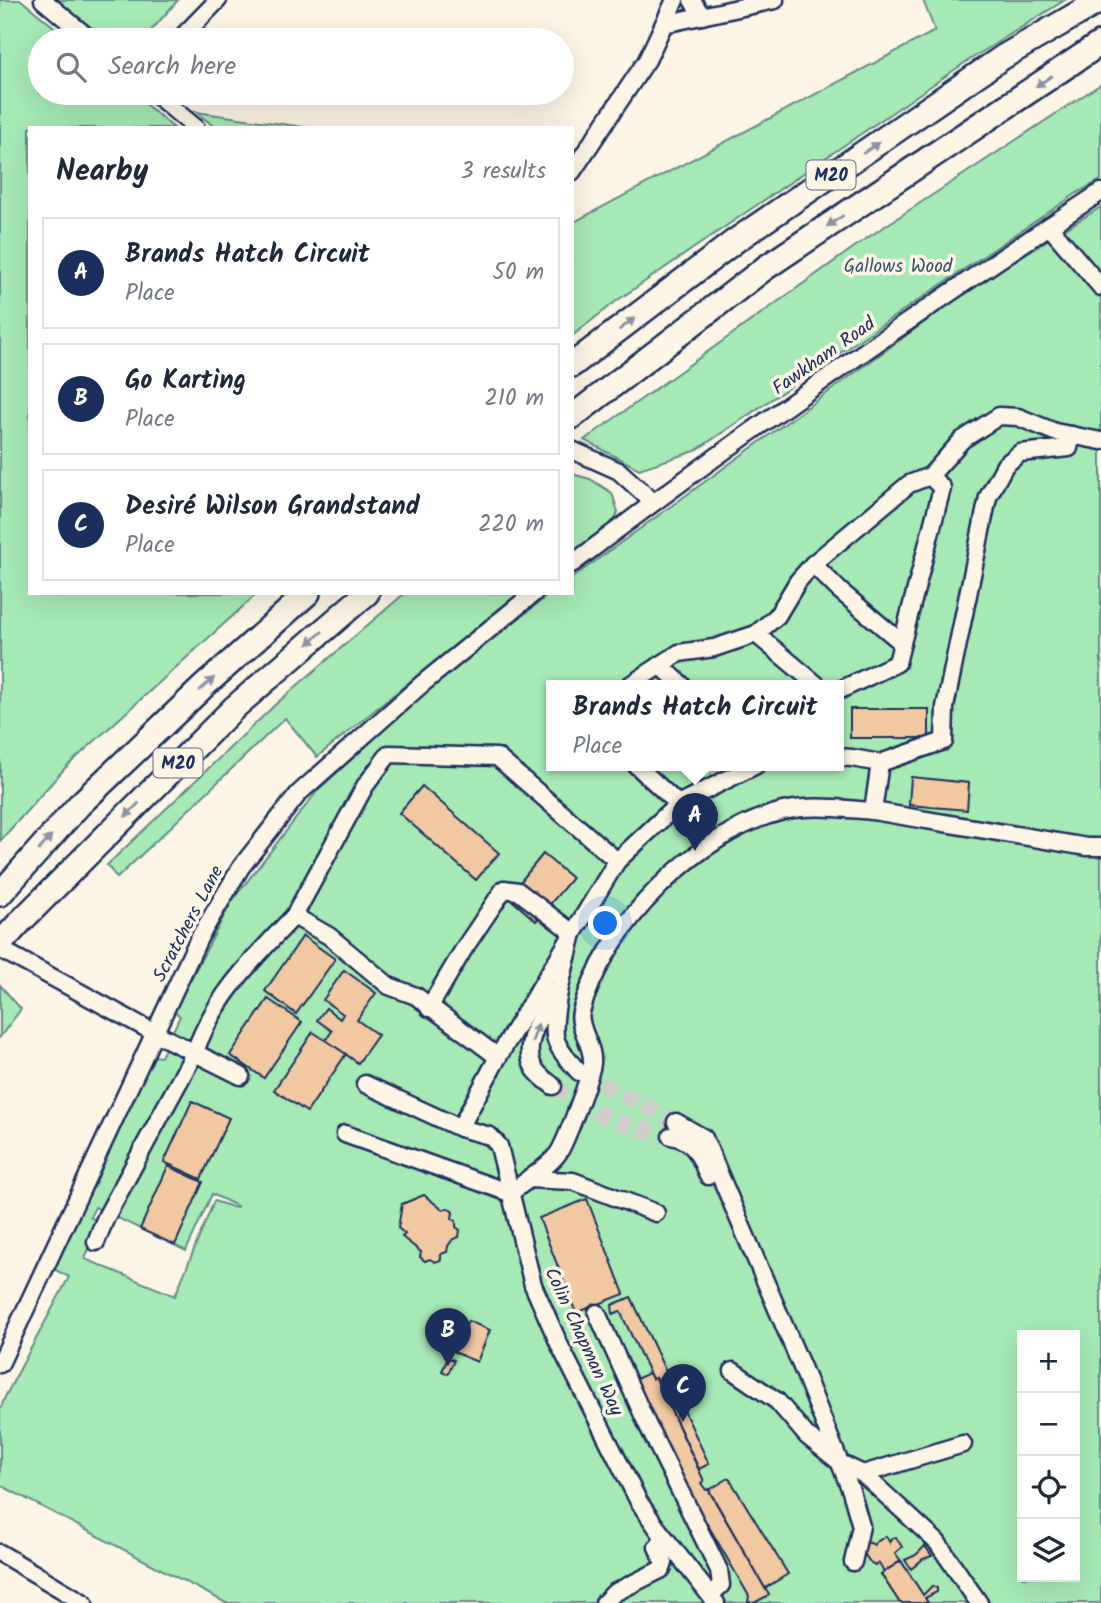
<!DOCTYPE html>
<meta charset="utf-8">
<style>
body{margin:0;font-family:Kalam,sans-serif;background:#f2f2f3;color:#1f2937}
.controls{position:absolute;right:21px;bottom:21px;display:grid;overflow:hidden;border-radius:0px;box-shadow:0 7px 28px #0002}
.controls button{width:63px;height:63px;display:grid;place-items:center;padding:0;border:0;border-bottom:2px solid #e0e1e3;background:#fff;color:#1f2937;font:35px sans-serif}
.you{position:absolute;left:606px;top:924px;width:24px;height:24px;margin:-18px;border:5px solid #fff;border-radius:50%;background:#1a73e8;box-shadow:0 0 0 10px #1a73e833}
.badge{display:grid;place-items:center;width:46px;height:46px;border-radius:50%;background:#1b2f5e;color:#fff;font-size:23px;font-weight:700}
.pin{position:absolute;translate:-50% -58px;filter:drop-shadow(0 2px 4px #0008)}
.pin::after{content:'';position:absolute;top:37px;width:24px;height:21px;background:inherit;clip-path:polygon(0 0,100% 0,50% 100%)}
.popup{position:absolute;left:546px;top:680px;width:298px;height:91px;box-sizing:border-box;display:grid;place-content:center;border-radius:0px;background:#fff;filter:drop-shadow(0 2px 5px #0005);font-size:23px;white-space:nowrap;color:#747a83}
.popup b{font-size:26px;color:#1f2937}
.popup::after{content:'';position:absolute;left:50%;top:100%;margin-left:-14px;border:14px solid transparent;border-top-color:#fff}
.list{margin:0;padding:0;list-style:none}
h2{display:flex;justify-content:space-between;align-items:center;height:91px;margin:0;padding:0 28px;font-size:30px}
h2 small{font-size:23px;font-weight:400;color:#747a83}
.list li{display:grid;grid-template-columns:46px 1fr auto;gap:21px;align-items:center;box-sizing:border-box;height:112px;margin:0 14px 14px;padding:0 14px;border:2px solid #e0e1e3;border-radius:0px}
.list b{display:block;font-size:26px;white-space:nowrap}
.list p{margin:0;font-size:23px;white-space:nowrap;color:#747a83}
.list em{font-size:23px;font-style:normal;color:#747a83}
.icon{flex:none;width:38px;height:38px;fill:none;stroke:currentColor;stroke-width:2;stroke-linecap:round;stroke-linejoin:round}
.map{position:relative;flex:none;width:1101px;height:1603px;overflow:hidden}
.search{position:absolute;background:#fff;box-shadow:0 7px 28px #0002;left:28px;top:28px;width:546px;height:77px;display:flex;align-items:center;gap:18px;box-sizing:border-box;padding:0 24px;border-radius:38px;color:#747a83;font-size:26px}
.panel{position:absolute;background:#fff;box-shadow:0 7px 28px #0002;left:28px;top:126px;width:546px;height:469px;border-radius:0px}
.map>svg:first-child{display:block}
.green{fill:#a5e9b4;stroke:#608c89;stroke-width:2;fill-rule:evenodd}
.building{fill:#f2c8a1;stroke:#1b2f5e;stroke-width:2}
.lines{fill:none;stroke-linecap:round;stroke-linejoin:round}
.minor-tunnel{stroke:#cfcdca;stroke-width:16;stroke-dasharray:16 8;stroke-linecap:butt}
.minor-casing{stroke:#1b2f5e;stroke-width:21}
.highway-casing{stroke:#1b2f5e;stroke-width:28}
.minor{stroke:#fcf5e5;stroke-width:16}
.highway{stroke:#fcf5e5;stroke-width:23}
.oneway{fill:#8c92a2}
.labels{text-anchor:middle;stroke-width:7;stroke-linejoin:round;paint-order:stroke}
.shield{fill:#fcf5e5;stroke:#5e6a86;stroke-width:2}
.shield-label{font-size:18px;font-weight:bold;fill:#1b2f5e}
.park-label{font-size:19px;fill:#37546f;stroke:#fcf5e5}
.street-label{font-size:19px;fill:#1b2f5e;stroke:#fcf5e5}
</style>
<div class="map">
<svg width="1101" height="1603" viewBox="0 0 1101 1603">
<rect width="100%" height="100%" fill="#fcf5e5"/>
<filter id="ink" filterUnits="userSpaceOnUse"><feTurbulence type="fractalNoise" baseFrequency=".0143" numOctaves="2"/><feDisplacementMap in="SourceGraphic" scale="14" xChannelSelector="R" yChannelSelector="G"/><feConvolveMatrix kernelMatrix="1 2 1 2 8 2 1 2 1" color-interpolation-filters="sRGB"/></filter>
<g filter="url(#ink)">
<g class="green">
<polygon points="0,0 21,0 70,40 40,40 40,93 132,93 174,128 30,128 30,593 258,593 65,768 0,841"/>
<polygon points="57,0 178,0 143,40 107,40"/>
<polygon points="923,0 1065,0 963,64 615,302 572,336 572,223 935,31"/>
<polygon points="1101,84 1101,180 1077,193 695,451 639,469 584,440 867,238"/>
<polygon points="196,112 311,128 216,128"/>
<path d="M 1101,207 L 1101,1603 L 226,1603 L 0,1485 L 0,1410 L 5,1397 L 69,1277 L 50,1267 L 145,1066 L 154,1056 L 161,1057 L 180,1016 L 174,1011 L 232,901 L 318,790 L 365,747 L 375,733 L 381,732 L 415,701 L 547,596 L 551,593 L 572,593 L 572,578 L 980,282 ZM 552,685 L 838,685 L 838,765 L 552,765 ZM 212,1194 L 237,1206 L 236,1208 L 214,1201 L 175,1296 L 85,1259 L 99,1222 L 90,1217 L 95,1207 L 186,1251 ZM 1022,1335 L 1075,1335 L 1075,1577 L 1022,1577 Z"/>
<polygon points="572,474 590,479 612,493 618,512 613,525 572,553"/>
<polygon points="405,593 519,593 317,757 285,718 117,878 107,865 277,703"/>
<polygon points="0,985 21,1009 0,1037"/>
</g>
<g class="building">
<rect x="850" y="709" width="79" height="29"/>
<polygon points="911,777 969,783 967,810 909,805"/>
<polygon points="422,786 499,853 476,880 399,813"/>
<polygon points="543,854 572,878 536,921 508,897"/>
<polygon points="303,936 335,959 296,1014 265,991"/>
<polygon points="344,970 376,993 357,1020 378,1035 358,1063 326,1040 332,1031 317,1020 326,1008 340,1019 343,1014 323,1000"/>
<polygon points="268,999 302,1022 264,1078 230,1055"/>
<polygon points="313,1032 346,1054 307,1112 274,1090"/>
<polygon points="192,1101 229,1118 201,1179 164,1162"/>
<polygon points="168,1166 203,1182 175,1245 140,1229"/>
<polygon points="424,1195 443,1210 448,1208 453,1212 452,1218 456,1221 456,1227 460,1230 459,1237 453,1239 448,1246 447,1252 441,1254 441,1260 435,1262 430,1259 425,1261 420,1257 421,1252 402,1237 405,1234 398,1228 402,1204"/>
<polygon points="587,1199 624,1294 576,1313 539,1218"/>
<polygon points="631,1297 709,1464 699,1469 656,1378 652,1379 620,1311 613,1314 612,1305"/>
<polygon points="468,1321 490,1330 477,1362 454,1352"/>
<polygon points="448,1358 454,1360 448,1374 442,1371"/>
<polygon points="649,1373 652,1379 656,1378 704,1481 701,1483 706,1490 708,1489 769,1595 754,1603 748,1602 749,1596 687,1489 636,1379"/>
<polygon points="729,1478 788,1574 765,1588 709,1490"/>
<polygon points="886,1536 890,1543 891,1538 896,1537 902,1547 895,1553 901,1561 884,1572 879,1563 875,1565 870,1562 863,1552 864,1545 867,1542 875,1545 875,1543"/>
<polygon points="925,1546 932,1556 923,1559 911,1569 905,1560 916,1555"/>
<polygon points="901,1561 923,1595 928,1603 900,1603 881,1574"/>
<polygon points="901,1561 923,1595 932,1586 937,1588 937,1592 925,1598 928,1603 900,1603 881,1574"/>
</g>
<g class="lines">
<g class="minor-tunnel">
<polyline points="579,1072 676,1122"/>
<path d="M 553,1086 C 592,1112 625,1128 671,1136"/>
</g>
<defs>
<g id="minor">
<polyline points="43,0 91,40"/>
<polyline points="692,0 702,16"/>
<polyline points="664,24 775,0"/>
<polyline points="179,40 218,0"/>
<polyline points="154,93 196,128"/>
<polyline points="572,172 647,60 675,0"/>
<polyline points="1049,226 1101,287"/>
<polyline points="572,450 619,471 653,502"/>
<polyline points="930,476 962,440 999,416 1018,417 1055,432 1101,441"/>
<path d="M 572,564 C 744,433 921,310 1101,192"/>
<polyline points="813,564 839,590 902,643 897,663 838,691"/>
<polyline points="756,634 817,685"/>
<polyline points="660,665 682,685"/>
<polyline points="630,685 679,653 714,648 756,634 777,616 798,581 813,564 909,484 930,476 942,488 902,643"/>
<polyline points="838,757 852,758 880,763 944,741 945,707 988,497 1005,465 1020,453 1069,448 1072,435"/>
<polyline points="636,765 678,804"/>
<polyline points="873,811 1087,847 1101,847"/>
<polyline points="294,916 365,786 389,754 497,757 617,861"/>
<polyline points="0,949 155,1033 241,1076"/>
<path d="M 429,1008 L 465,947 L 504,889 L 518,891 L 573,933 C 567,960 552,1009 555,1036 C 557,1049 570,1062 579,1072"/>
<polyline points="365,1084 460,1128"/>
<path d="M 553,1086 C 546,1080 537,1075 533,1066 C 521,1042 545,1009 557,989"/>
<polyline points="676,1122 704,1138 804,1372 851,1491 861,1526 853,1562"/>
<path d="M 345,1134 L 510,1193 C 522,1184 552,1164 559,1152 C 565,1143 592,1073 592,1063 C 594,1046 577,1027 581,1012 C 604,927 697,832 783,811 C 812,804 844,809 873,811 L 880,763"/>
<path d="M 671,1136 C 695,1140 700,1157 708,1176"/>
<polyline points="528,1179 573,1181 656,1213"/>
<path d="M 96,1242 L 106,1217 L 195,1052 C 214,997 255,957 294,916 L 329,936 L 389,986 L 416,996 L 498,1057"/>
<polyline points="597,1313 647,1424 719,1570 721,1585 710,1595"/>
<polyline points="0,1364 199,938 241,867 299,793 422,684 534,593"/>
<polyline points="733,1371 777,1401 807,1436 842,1464 863,1474 937,1542 979,1603"/>
<polyline points="863,1474 963,1444"/>
<polyline points="0,1553 84,1603"/>
<polyline points="604,1603 614,1593 662,1569 664,1563 657,1547 664,1537"/>
<polyline points="716,1603 657,1528 639,1502 560,1346 533,1285 499,1146 490,1136 460,1128 498,1057 617,861 678,804 756,765"/>
</g>
<g id="highway">
<polyline points="572,365 735,241 1003,57 1101,0"/>
<polyline points="572,417 765,268 1101,43"/>
<polyline points="0,894 79,805 204,686 308,593"/>
<polyline points="0,944 20,922 235,707 367,593"/>
</g>
</defs>
<use href="#minor" class="minor-casing"/>
<use href="#highway" class="highway-casing"/>
<use href="#minor" class="minor"/>
<use href="#highway" class="highway"/>
</g>
<defs><path id="oneway-solid" d="M-6-.8H1V-3.2L6.5 0L1 3.2V.8H-6Z" transform="scale(1.75)"/></defs>
<g class="oneway">
<use href="#oneway-solid" transform="translate(1044 81) rotate(146)"/>
<use href="#oneway-solid" transform="translate(871 148) rotate(-34)"/>
<use href="#oneway-solid" transform="translate(835 221) rotate(146)"/>
<use href="#oneway-solid" transform="translate(627 324) rotate(-37)"/>
<use href="#oneway-solid" transform="translate(315 638) rotate(139)"/>
<use href="#oneway-solid" transform="translate(207 684) rotate(-42)"/>
<use href="#oneway-solid" transform="translate(132 810) rotate(135)"/>
<use href="#oneway-solid" transform="translate(45 843) rotate(-49)"/>
<use href="#oneway-solid" transform="translate(535 1033) rotate(-71)"/>
</g>
</g>
<g class="labels">
<g class="shield">
<rect x="806.5" y="160.5" width="49" height="29" rx="5"/>
<rect x="153.5" y="748.5" width="49" height="29" rx="5"/>
</g>
<g class="shield-label">
<text x="831" y="181">M20</text>
<text x="178" y="769">M20</text>
</g>
<g class="park-label">
<text x="898" y="272">Gallows Wood</text>
</g>
<g class="street-label">
<text transform="translate(823 355) rotate(-35)" y="7">Fawkham Road</text>
<text transform="translate(187 923) rotate(-62)" y="7">Scratchers Lane</text>
<text transform="translate(585 1341) rotate(65)" y="7">Colin Chapman Way</text>
</g>
</g>
</svg>
<div class="controls">
<button>+</button>
<button>−</button>
<button><svg class="icon" aria-label="locate" viewBox="0 0 24 24"><circle cx="12" cy="12" r="6"/><path d="M12 2v4M12 18v4M2 12h4M18 12h4"/></svg></button>
<button><svg class="icon" aria-label="layers" viewBox="0 0 24 24"><path d="M12 4l9 5-9 5-9-5zM3 14l9 5 9-5"/></svg></button>
</div>
<div class="you"></div>
<div class="pin badge" style="left:695px;top:851px">A</div>
<div class="popup"><b>Brands Hatch Circuit</b>Place</div>
<div class="pin badge" style="left:448px;top:1366px">B</div>
<div class="pin badge" style="left:683px;top:1422px">C</div>
<div class="search"><svg class="icon" aria-label="search" viewBox="0 0 24 24"><circle cx="10" cy="10" r="6"/><path d="M15 15l6 6"/></svg>Search here</div>
<section class="panel">
<h2>Nearby<small>3 results</small></h2>
<ul class="list">
<li><span class="badge">A</span><div><b>Brands Hatch Circuit</b><p>Place</p></div><em>50 m</em></li>
<li><span class="badge">B</span><div><b>Go Karting</b><p>Place</p></div><em>210 m</em></li>
<li><span class="badge">C</span><div><b>Desiré Wilson Grandstand</b><p>Place</p></div><em>220 m</em></li>
</ul>
</section>
</div>
